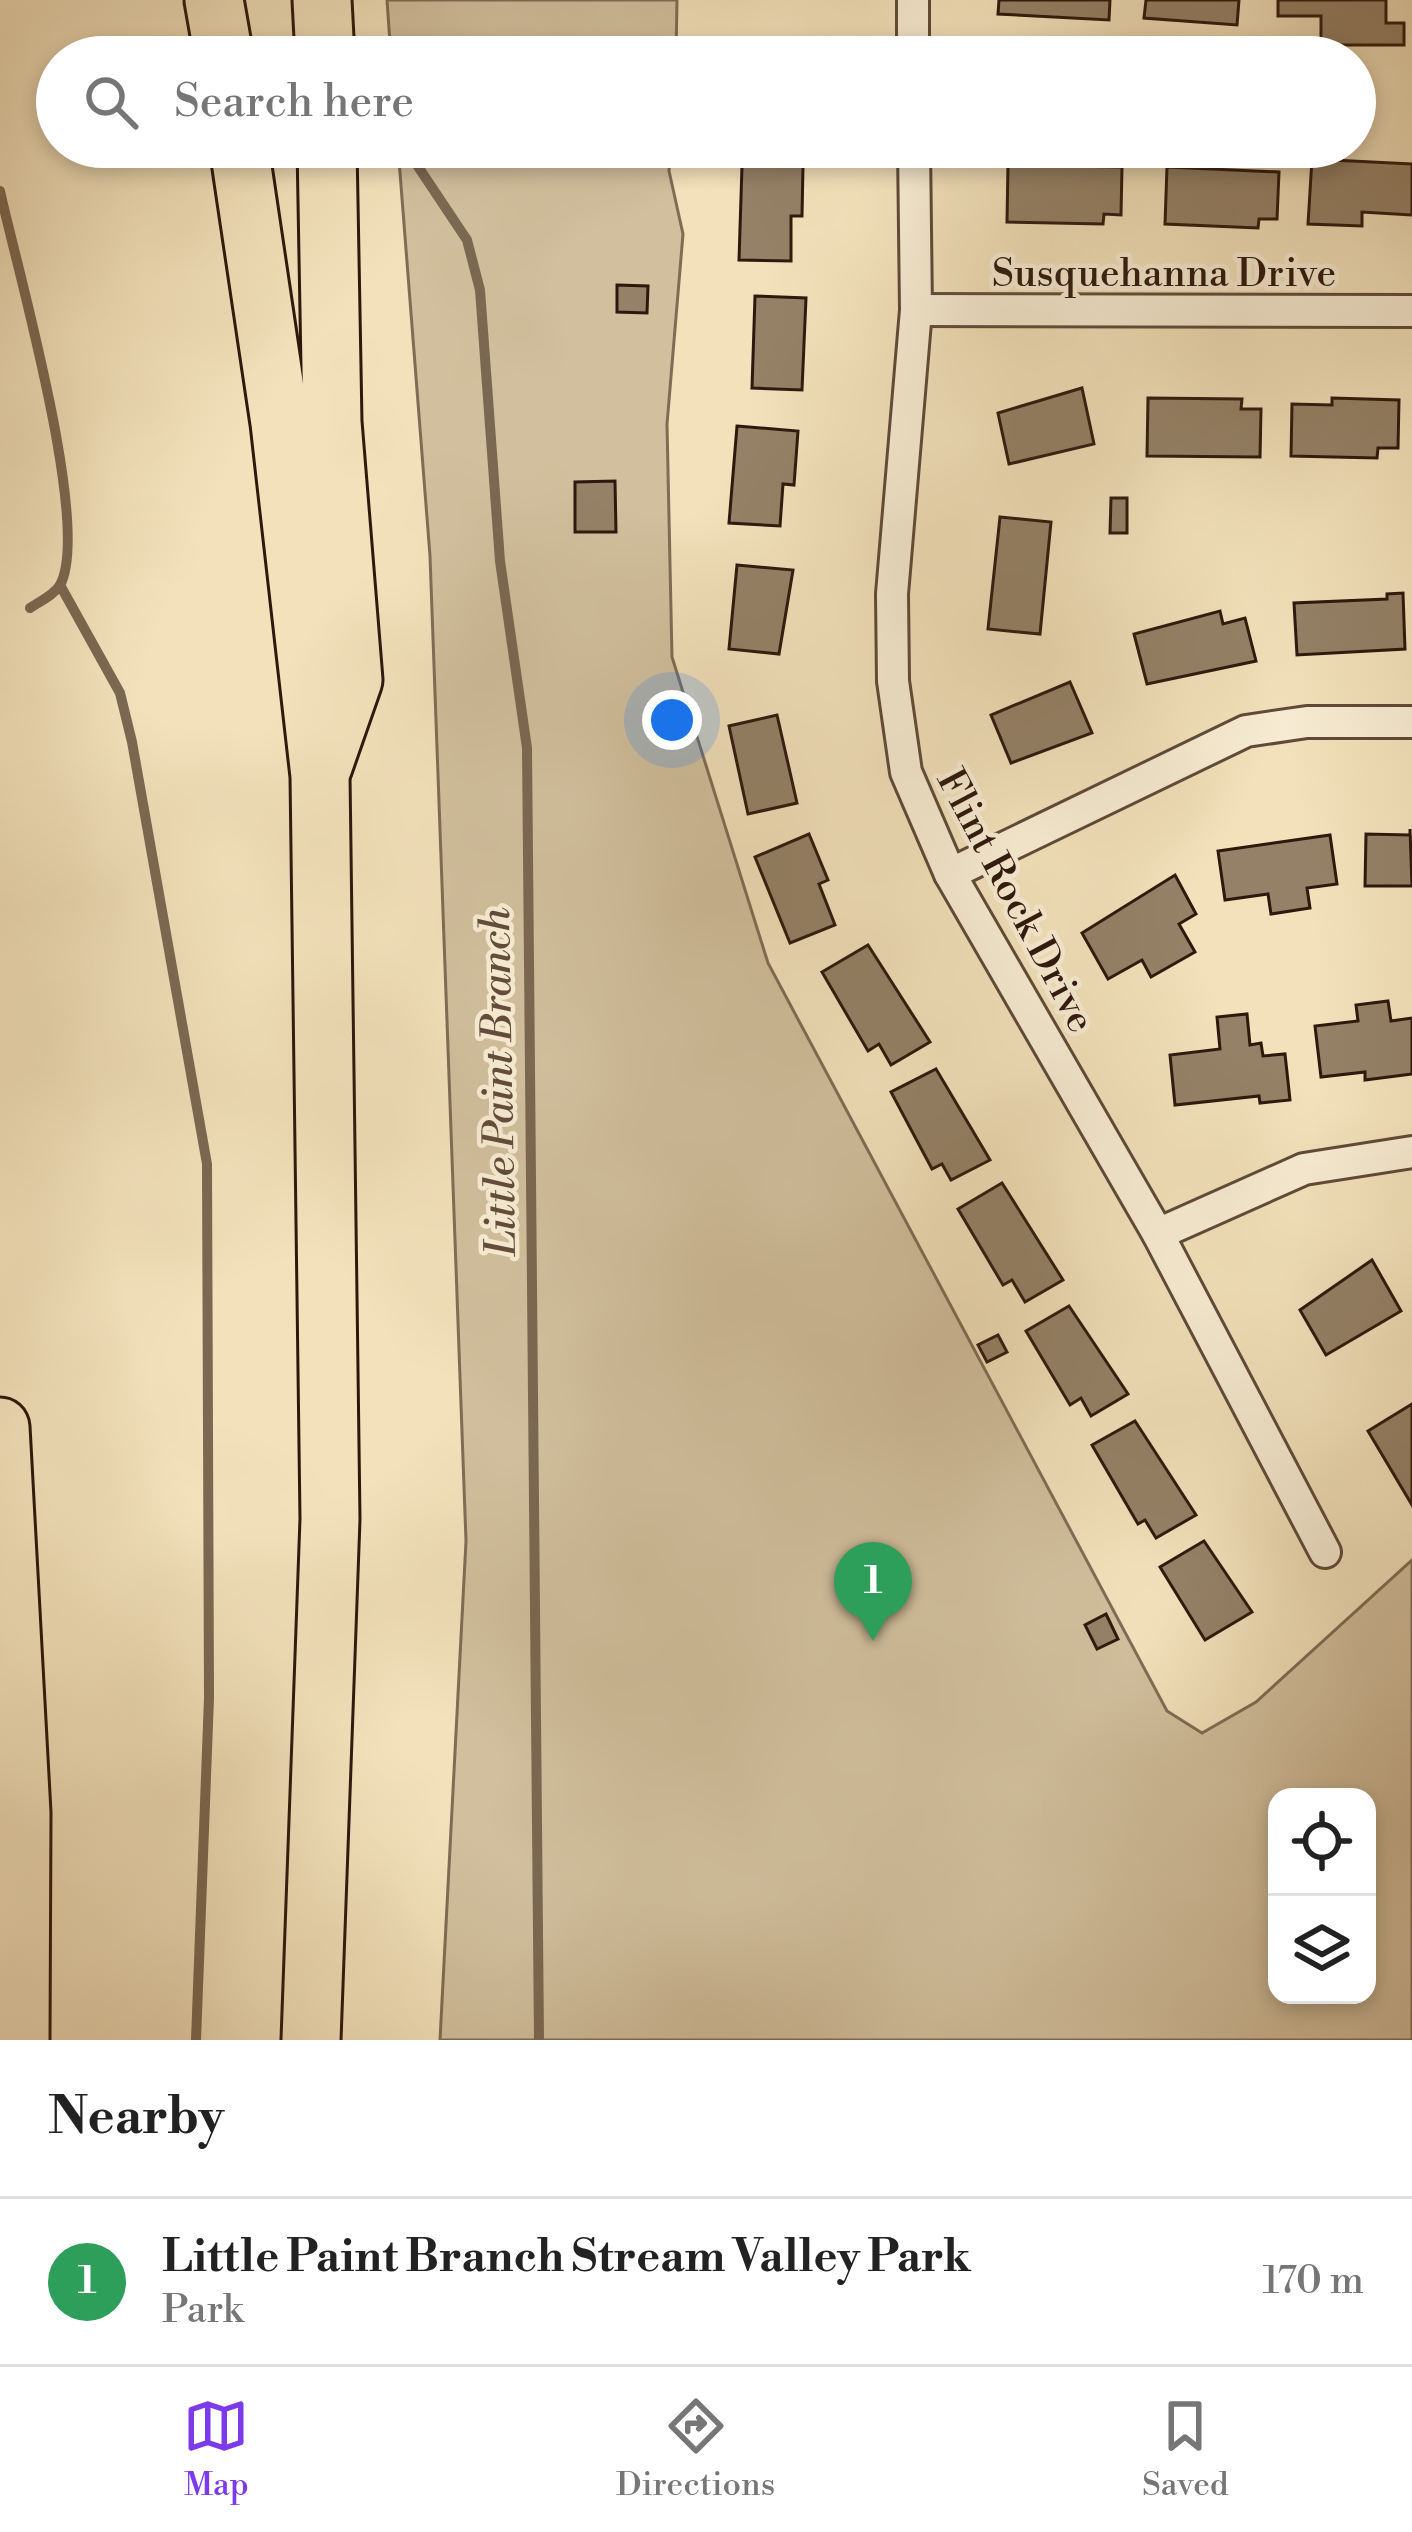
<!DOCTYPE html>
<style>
body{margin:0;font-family:"Libre Bodoni",serif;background:#f6f6f6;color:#222}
.controls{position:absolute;right:36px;bottom:36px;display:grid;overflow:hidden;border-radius:24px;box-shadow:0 6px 18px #0003}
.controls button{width:108px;height:108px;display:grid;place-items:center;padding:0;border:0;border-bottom:3px solid #e0e0e0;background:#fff;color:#222;font:60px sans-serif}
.you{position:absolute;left:672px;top:720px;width:42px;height:42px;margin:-30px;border:9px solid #fff;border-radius:50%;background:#1a73e8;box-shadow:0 0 0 18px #1a73e833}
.badge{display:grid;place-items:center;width:78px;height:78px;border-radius:50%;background:#7c3aed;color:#fff;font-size:39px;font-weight:700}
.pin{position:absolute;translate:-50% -99px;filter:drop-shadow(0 3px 6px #0008)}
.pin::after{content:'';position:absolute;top:63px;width:42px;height:36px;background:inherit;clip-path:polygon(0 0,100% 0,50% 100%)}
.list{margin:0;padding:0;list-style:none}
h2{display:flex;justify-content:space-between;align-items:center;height:156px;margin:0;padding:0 48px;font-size:51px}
h2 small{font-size:39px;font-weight:400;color:#767676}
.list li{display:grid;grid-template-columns:78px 1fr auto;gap:36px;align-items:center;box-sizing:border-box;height:168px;padding:0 48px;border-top:3px solid #e0e0e0}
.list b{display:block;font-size:45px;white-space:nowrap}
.list p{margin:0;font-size:39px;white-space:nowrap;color:#767676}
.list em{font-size:39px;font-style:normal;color:#767676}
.icon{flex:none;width:66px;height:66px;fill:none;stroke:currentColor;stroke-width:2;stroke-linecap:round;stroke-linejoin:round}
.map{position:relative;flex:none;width:1412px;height:2040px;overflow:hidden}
.search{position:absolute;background:#fff;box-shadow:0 6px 18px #0003;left:36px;right:36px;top:36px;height:132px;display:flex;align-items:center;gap:30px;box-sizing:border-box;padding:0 42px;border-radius:66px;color:#767676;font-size:45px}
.sheet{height:324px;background:#fff}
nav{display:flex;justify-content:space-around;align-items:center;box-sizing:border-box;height:168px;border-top:3px solid #e0e0e0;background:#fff;font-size:33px;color:#767676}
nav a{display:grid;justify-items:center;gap:6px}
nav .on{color:#7c3aed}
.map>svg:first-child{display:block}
.green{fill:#d1bf9d;stroke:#806c55;stroke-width:3;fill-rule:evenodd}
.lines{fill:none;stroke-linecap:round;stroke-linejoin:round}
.stream{stroke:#7b6852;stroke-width:10}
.building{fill:#948167;stroke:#2e180d;stroke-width:3}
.street-casing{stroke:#5f4a38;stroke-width:36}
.highway-casing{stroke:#2e180d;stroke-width:63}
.street{stroke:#f7ecd3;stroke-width:30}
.highway{stroke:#f2e1bb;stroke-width:57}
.labels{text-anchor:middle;stroke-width:9;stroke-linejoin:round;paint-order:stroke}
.street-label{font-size:39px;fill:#2e180d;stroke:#f7ecd3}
.water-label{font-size:42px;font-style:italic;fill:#624d3b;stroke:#f7ecd3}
</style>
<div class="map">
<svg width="1412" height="2040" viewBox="0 0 1412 2040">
<rect width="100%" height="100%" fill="#f2e1bb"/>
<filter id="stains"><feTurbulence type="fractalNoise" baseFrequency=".00167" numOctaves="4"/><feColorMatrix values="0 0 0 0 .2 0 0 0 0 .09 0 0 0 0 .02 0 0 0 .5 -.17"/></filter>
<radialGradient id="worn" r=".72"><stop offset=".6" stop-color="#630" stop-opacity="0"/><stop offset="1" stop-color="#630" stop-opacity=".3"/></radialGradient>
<g class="green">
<polygon points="387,0 677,0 676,57 391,57"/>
<path d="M 398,147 L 671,147 L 669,171 L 683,234 L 667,424 L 672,657 L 768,963 L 1167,1711 L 1202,1733 L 1256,1702 L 1412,1560 L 1412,2040 L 440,2040 L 466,1541 L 430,556 ZM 1277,1797 L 1367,1797 L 1367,1995 L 1277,1995 Z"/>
</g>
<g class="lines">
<g class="stream">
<polyline points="405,147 467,240 480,290 500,561 527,748 539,2040"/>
<path d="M 0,191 C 16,265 92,527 60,585 C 54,595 39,602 30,608"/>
<polyline points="60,585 120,693 132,742 207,1164 209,1698 196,2040"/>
</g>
</g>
<g class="building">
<polygon points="999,0 1110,0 1109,20 998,14"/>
<polygon points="1146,0 1239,0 1237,25 1144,18"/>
<polygon points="1278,0 1386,0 1386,23 1404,23 1404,45 1321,45 1321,16 1278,16"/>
<rect x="762" y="45" width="50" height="12"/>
<polygon points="1312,159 1412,164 1412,215 1362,212 1362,226 1308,224"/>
<polygon points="1008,165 1122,167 1121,215 1104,214 1103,224 1007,222"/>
<polygon points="742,166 803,166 802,216 791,216 791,261 739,260"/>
<polygon points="1167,167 1279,172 1277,219 1259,219 1258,228 1165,224"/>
<polygon points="617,285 648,286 647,313 617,312"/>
<polygon points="755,296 806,298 802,390 752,388"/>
<polygon points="1082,388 1094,444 1009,464 998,413"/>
<polygon points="1148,398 1242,399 1241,409 1261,409 1260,457 1147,456"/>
<polygon points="1332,398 1399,400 1398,448 1378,448 1377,458 1291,456 1292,404 1332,405"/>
<polygon points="737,426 798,431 794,485 783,484 780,526 729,523"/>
<polygon points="615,481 616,532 575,532 575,482"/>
<polygon points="1111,498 1127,498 1127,533 1110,533"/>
<polygon points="1000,517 1051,522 1040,634 988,629"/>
<polygon points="737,565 793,570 779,654 729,649"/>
<polygon points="1403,593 1405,649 1297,655 1294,603 1387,599 1387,594"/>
<polygon points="1220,611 1223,624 1245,618 1256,661 1147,684 1134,634"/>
<polygon points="1070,682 1092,733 1011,763 991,715"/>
<polygon points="777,715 797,803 748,814 729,726"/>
<polygon points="1410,829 1412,886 1365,886 1366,834 1410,835"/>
<polygon points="809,834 828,880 819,884 835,925 790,943 755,857"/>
<polygon points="1330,835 1337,884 1307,888 1310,908 1271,914 1268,894 1225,900 1218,851"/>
<polygon points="1175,875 1196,914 1179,924 1195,952 1151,977 1142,960 1108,979 1082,933"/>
<polygon points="868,945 930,1042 891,1065 879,1044 868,1051 822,972"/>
<polygon points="1388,1001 1391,1021 1412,1018 1412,1074 1365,1080 1365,1072 1321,1077 1315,1026 1358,1021 1356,1005"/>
<polygon points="1247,1014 1250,1045 1261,1043 1263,1056 1285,1054 1290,1100 1260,1103 1259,1096 1175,1105 1170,1055 1220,1049 1217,1017"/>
<polygon points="936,1069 990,1160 951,1180 942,1164 932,1169 891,1092"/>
<polygon points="1002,1183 1063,1280 1025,1302 1012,1280 1003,1285 958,1209"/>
<polygon points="1372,1260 1401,1311 1326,1355 1300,1310"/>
<polygon points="1069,1306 1128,1394 1091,1416 1081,1398 1070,1405 1026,1331"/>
<polygon points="998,1335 1007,1352 987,1362 978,1345"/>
<polygon points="1412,1404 1412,1505 1368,1431"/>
<polygon points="1135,1421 1196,1515 1156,1538 1145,1520 1138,1524 1092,1445"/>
<polygon points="1204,1541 1252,1612 1205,1640 1160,1567"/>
<polygon points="1106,1614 1118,1639 1097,1649 1085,1625"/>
</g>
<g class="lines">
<defs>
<g id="street">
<polyline points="913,0 913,57"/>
<polyline points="914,147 916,310 892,594 893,681 906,772 950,874 1158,1234 1325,1552"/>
<polyline points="916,310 1412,311"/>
<polyline points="950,874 1246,731 1307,722 1412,722"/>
<polyline points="1158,1234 1304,1169 1412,1152"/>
</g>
<g id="highway">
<polyline points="214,0 224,57"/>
<polyline points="322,0 325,57"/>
<polyline points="239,147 280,423 320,776 330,1519 311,2040"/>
<polyline points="323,766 353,680 332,422 327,147"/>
<polyline points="0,1427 21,1813 20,2040"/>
</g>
</defs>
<use href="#street" class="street-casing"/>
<use href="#highway" class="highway-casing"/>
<use href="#street" class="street"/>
<use href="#highway" class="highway"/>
</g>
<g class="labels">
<g class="street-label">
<text x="1164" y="286">Susquehanna Drive</text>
<text transform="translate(1017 900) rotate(62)" y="14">Flint Rock Drive</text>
</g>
<g class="water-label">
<text transform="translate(497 1082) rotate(-91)" y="15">Little Paint Branch</text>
</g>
</g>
<rect width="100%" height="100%" filter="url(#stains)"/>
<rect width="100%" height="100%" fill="url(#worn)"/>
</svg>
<div class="controls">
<button><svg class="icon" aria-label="locate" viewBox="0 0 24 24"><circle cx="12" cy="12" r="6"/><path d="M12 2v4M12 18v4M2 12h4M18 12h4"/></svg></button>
<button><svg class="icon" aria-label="layers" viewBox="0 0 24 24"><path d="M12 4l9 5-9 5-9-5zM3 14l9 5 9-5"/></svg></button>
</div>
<div class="you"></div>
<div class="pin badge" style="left:873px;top:1641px;background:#2e9e5b">1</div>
<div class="search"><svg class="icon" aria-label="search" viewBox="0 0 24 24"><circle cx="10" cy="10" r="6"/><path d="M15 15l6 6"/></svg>Search here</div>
</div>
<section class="sheet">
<h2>Nearby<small></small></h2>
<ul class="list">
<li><span class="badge" style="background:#2e9e5b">1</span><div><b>Little Paint Branch Stream Valley Park</b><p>Park</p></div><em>170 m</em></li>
</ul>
</section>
<nav>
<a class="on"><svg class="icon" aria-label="map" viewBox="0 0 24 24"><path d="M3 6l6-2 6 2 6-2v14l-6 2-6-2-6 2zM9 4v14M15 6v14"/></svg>Map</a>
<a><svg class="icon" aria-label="directions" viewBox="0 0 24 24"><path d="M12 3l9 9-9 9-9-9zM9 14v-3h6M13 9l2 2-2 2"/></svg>Directions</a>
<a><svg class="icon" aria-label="saved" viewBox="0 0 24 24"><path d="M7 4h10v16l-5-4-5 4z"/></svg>Saved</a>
</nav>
